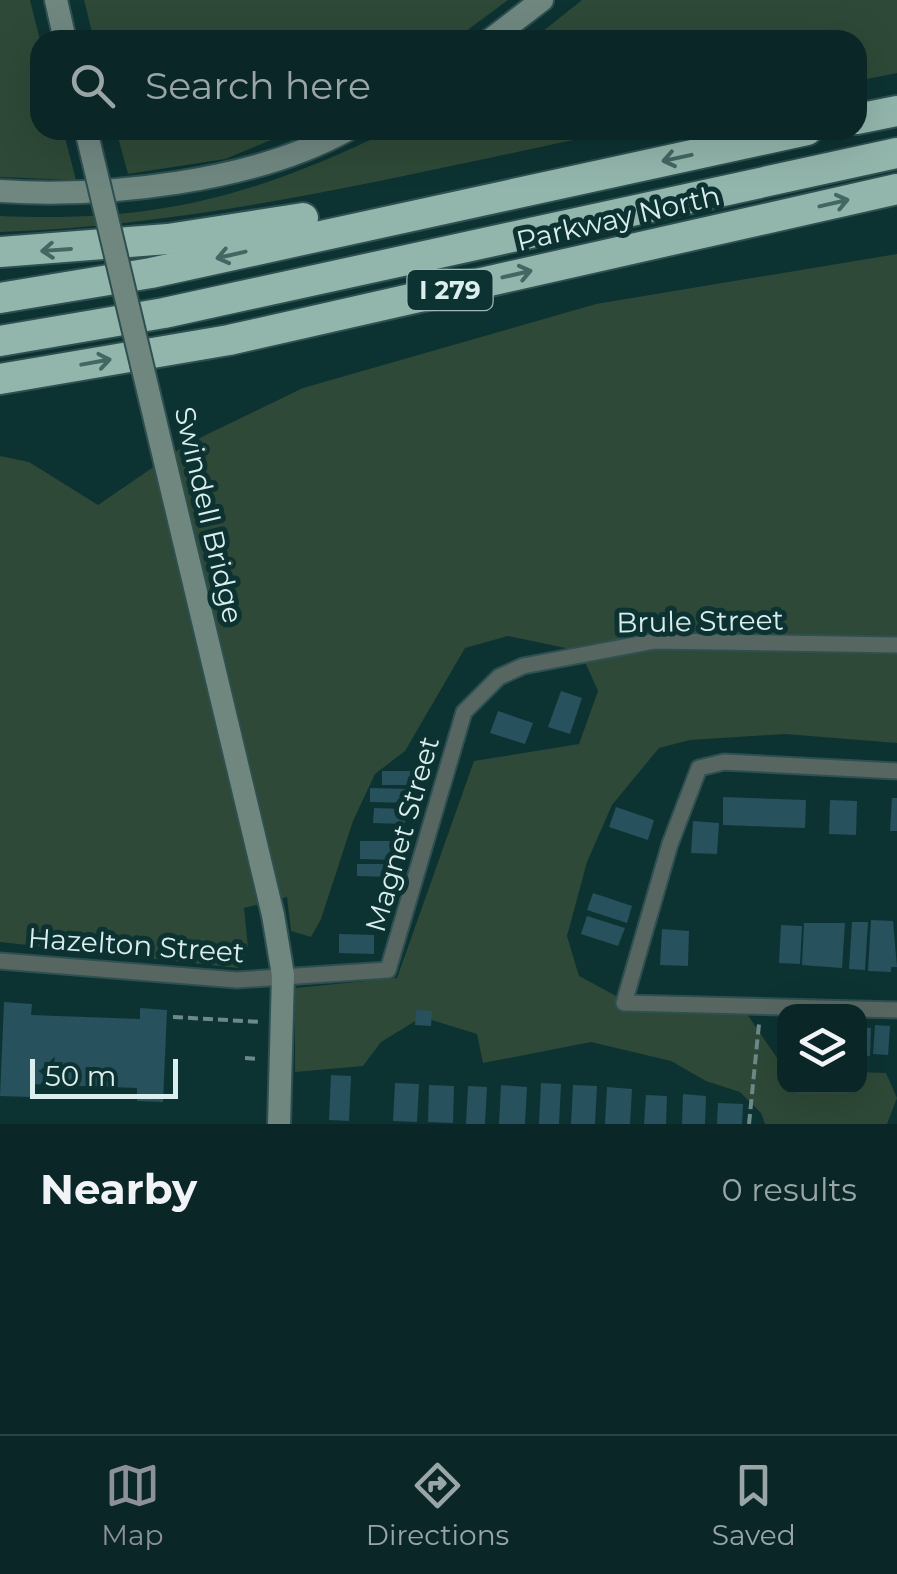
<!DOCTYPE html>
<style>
body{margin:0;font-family:Montserrat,sans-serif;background:#183232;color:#f1f3f6}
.controls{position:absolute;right:30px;bottom:30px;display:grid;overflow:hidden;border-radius:20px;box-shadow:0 10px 40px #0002}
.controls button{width:90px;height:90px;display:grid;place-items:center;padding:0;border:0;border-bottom:2px solid #2a4343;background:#0a2626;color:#f1f3f6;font:50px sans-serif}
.scale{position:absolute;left:30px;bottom:25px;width:148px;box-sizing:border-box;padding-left:10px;border:5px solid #dbeeee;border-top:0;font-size:28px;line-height:35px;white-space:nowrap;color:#dbeeee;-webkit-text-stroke:8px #0d3232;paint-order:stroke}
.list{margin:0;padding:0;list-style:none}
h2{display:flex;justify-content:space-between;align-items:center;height:130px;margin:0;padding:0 40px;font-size:42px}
h2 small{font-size:32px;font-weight:400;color:#99a5a7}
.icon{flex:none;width:55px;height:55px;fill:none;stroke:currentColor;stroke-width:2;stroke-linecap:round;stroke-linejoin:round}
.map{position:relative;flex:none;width:897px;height:1124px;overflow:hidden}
.search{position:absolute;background:#0a2626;box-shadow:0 10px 40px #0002;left:30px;right:30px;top:30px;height:110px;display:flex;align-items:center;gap:25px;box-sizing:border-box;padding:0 35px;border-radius:30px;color:#99a5a7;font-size:38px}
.sheet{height:310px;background:#0a2626}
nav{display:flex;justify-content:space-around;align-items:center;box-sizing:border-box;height:140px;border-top:2px solid #2a4343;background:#0a2626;font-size:28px;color:#99a5a7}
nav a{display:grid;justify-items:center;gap:5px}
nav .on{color:#8c9099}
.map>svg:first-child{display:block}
.green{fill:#2e4937}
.building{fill:#26515d}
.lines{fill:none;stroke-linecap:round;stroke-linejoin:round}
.street-casing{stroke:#2e5050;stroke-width:19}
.secondary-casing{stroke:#2e5050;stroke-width:26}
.highway-casing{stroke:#2e5050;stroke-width:34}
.path{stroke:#6d8a8a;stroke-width:4;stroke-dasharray:10 5;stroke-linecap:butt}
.street{stroke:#586662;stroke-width:15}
.secondary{stroke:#708780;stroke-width:22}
.highway{stroke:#93b6ac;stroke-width:30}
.secondary-bridge-casing{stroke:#2e5050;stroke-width:26;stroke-linecap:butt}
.secondary-bridge{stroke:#708780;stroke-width:22}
.oneway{stroke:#436763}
.labels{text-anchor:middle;stroke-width:10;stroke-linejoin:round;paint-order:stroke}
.shield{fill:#0d3232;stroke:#9db6b6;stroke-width:2.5}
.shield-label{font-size:25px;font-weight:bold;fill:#dbeeee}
.street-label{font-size:28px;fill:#dbeeee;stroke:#0d3232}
</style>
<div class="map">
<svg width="897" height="1124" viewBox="0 0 897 1124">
<rect width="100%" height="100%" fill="#0d3232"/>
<g class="green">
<polygon points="0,0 30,0 40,40 40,130 63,130 76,180 0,177"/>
<polygon points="84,0 508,0 454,40 94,40"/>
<polygon points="582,0 897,0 897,73 857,81 857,40 532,40"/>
<polygon points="116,130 295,130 225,159 128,174"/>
<path d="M 391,130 L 622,130 C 416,172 210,225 0,232 L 0,216 C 155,223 253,197 391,130 Z"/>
<polygon points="897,254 897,743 785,734 690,740 659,748 612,805 587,862 567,936 579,976 644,1011 747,1014 784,1068 784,1086 860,1086 860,1072 886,1073 897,1098 887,1124 765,1124 761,1113 740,1092 706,1081 671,1061 591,1042 483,1063 477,1034 422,1017 381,1042 363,1066 295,1072 295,988 397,978 474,761 579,744 598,691 580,651 508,636 465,648 405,751 375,774 353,821 321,919 311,937 291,931 287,897 244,908 248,947 238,968 0,942 0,456 29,462 98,505 187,444 303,388 596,304"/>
</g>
<g class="building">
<polygon points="561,691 582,698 570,734 548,727"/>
<polygon points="498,711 533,723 525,744 490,733"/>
<rect x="382" y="771" width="30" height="14"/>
<polygon points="370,788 411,789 410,803 370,802"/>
<polygon points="723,797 806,800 805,828 723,825"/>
<polygon points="892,798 897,798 897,831 890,831"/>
<polygon points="830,800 857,801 856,835 829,834"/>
<polygon points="616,807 654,820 648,840 609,827"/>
<polygon points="374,808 405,809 405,824 373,823"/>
<polygon points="693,821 719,823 717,854 691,853"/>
<polygon points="360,841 394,841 394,860 360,859"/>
<polygon points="357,864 390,864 390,877 357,876"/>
<polygon points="593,893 632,906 627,923 587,910"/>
<polygon points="587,916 625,928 618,946 581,934"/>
<polygon points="871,920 893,921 897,967 891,967 891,972 868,971"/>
<polygon points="852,922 868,922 865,970 849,969"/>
<polygon points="804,923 845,923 842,968 802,965"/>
<polygon points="781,925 802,926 800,964 779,963"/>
<polygon points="662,929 689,931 688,966 660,965"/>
<polygon points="339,934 374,935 374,954 339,953"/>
<polygon points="4,1002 32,1004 31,1015 140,1019 140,1008 167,1010 163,1102 137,1101 137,1088 30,1084 30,1097 0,1096"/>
<polygon points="416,1010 432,1011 431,1026 415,1025"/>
<polygon points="875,1025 890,1026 888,1055 873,1054"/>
<polygon points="860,1027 871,1028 870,1056 860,1055"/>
<polygon points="331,1075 351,1076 349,1121 329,1120"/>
<polygon points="395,1083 419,1084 417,1122 393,1121"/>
<polygon points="541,1083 561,1084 559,1124 539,1124"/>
<polygon points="429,1085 454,1086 453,1123 428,1122"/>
<polygon points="501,1085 527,1087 525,1124 499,1124"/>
<polygon points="573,1085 597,1086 595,1124 571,1124"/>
<polygon points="468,1086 487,1087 485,1124 466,1124"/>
<polygon points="607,1087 632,1089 630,1124 605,1124"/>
<polygon points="683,1094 706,1096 705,1124 682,1124"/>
<polygon points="646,1095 667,1096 666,1124 644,1124"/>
<polygon points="718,1103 743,1104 742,1124 717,1124"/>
</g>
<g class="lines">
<defs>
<g id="street">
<polyline points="897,771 724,762 699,768 670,844 624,1003 897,1010"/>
<polyline points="0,961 237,980 388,970 464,712 499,677 523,666 655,641 897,645"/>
</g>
<g id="secondary">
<polyline points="56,0 65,40"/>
<polyline points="490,40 542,0"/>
<path d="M 0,191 C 106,198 253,182 347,130"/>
<polyline points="273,915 283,975 279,1124"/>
</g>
<g id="highway">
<polyline points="857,119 897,111"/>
<polyline points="0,252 168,239 303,218"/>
<polyline points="0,298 151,273 807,130"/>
<polyline points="0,341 164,313 897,153"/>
<polyline points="0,379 229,340 897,189"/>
</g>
</defs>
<use href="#street" class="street-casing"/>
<use href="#secondary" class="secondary-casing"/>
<use href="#highway" class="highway-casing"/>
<g class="path">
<polyline points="173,1017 261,1022"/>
<polyline points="245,1058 259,1059"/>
<polyline points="749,1124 759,1024"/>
</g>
<use href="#street" class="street"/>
<use href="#secondary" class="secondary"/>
<use href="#highway" class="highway"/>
<defs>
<polyline id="secondary-bridge" points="86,130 273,915"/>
</defs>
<use href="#secondary-bridge" class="secondary-bridge-casing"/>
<use href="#secondary-bridge" class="secondary-bridge"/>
</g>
<defs><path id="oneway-shaft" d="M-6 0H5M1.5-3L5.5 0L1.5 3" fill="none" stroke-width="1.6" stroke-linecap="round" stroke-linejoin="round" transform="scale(2.5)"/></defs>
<g class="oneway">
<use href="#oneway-shaft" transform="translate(677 158) rotate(168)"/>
<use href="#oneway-shaft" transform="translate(834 203) rotate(-13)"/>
<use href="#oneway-shaft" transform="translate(56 250) rotate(176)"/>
<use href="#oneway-shaft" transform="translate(231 255) rotate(167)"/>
<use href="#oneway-shaft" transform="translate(517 274) rotate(-13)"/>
<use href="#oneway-shaft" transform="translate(96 362) rotate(-10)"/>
</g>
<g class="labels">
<rect class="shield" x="407.5" y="270" width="85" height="40" rx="8"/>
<g class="shield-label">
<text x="450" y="299">I 279</text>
</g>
<g class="street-label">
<text transform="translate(618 218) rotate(-13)" y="10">Parkway North</text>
<text transform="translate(209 515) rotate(77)" y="10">Swindell Bridge</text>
<text transform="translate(700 621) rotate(-1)" y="10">Brule Street</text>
<text transform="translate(402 834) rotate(-74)" y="10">Magnet Street</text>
<text transform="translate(136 945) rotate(4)" y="10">Hazelton Street</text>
</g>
</g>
</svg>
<div class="controls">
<button><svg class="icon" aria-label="layers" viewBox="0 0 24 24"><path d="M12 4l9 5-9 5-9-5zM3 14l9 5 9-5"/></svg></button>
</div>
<div class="scale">50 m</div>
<div class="search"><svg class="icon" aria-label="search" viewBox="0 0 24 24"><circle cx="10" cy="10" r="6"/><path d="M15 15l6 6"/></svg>Search here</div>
</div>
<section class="sheet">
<h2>Nearby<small>0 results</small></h2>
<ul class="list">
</ul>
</section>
<nav>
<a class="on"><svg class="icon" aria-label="map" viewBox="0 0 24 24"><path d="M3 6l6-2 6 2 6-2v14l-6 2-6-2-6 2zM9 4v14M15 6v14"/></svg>Map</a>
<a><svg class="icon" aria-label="directions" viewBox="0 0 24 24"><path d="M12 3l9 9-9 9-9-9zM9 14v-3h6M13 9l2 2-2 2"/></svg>Directions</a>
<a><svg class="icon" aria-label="saved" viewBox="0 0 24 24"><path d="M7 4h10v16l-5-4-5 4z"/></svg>Saved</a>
</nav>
